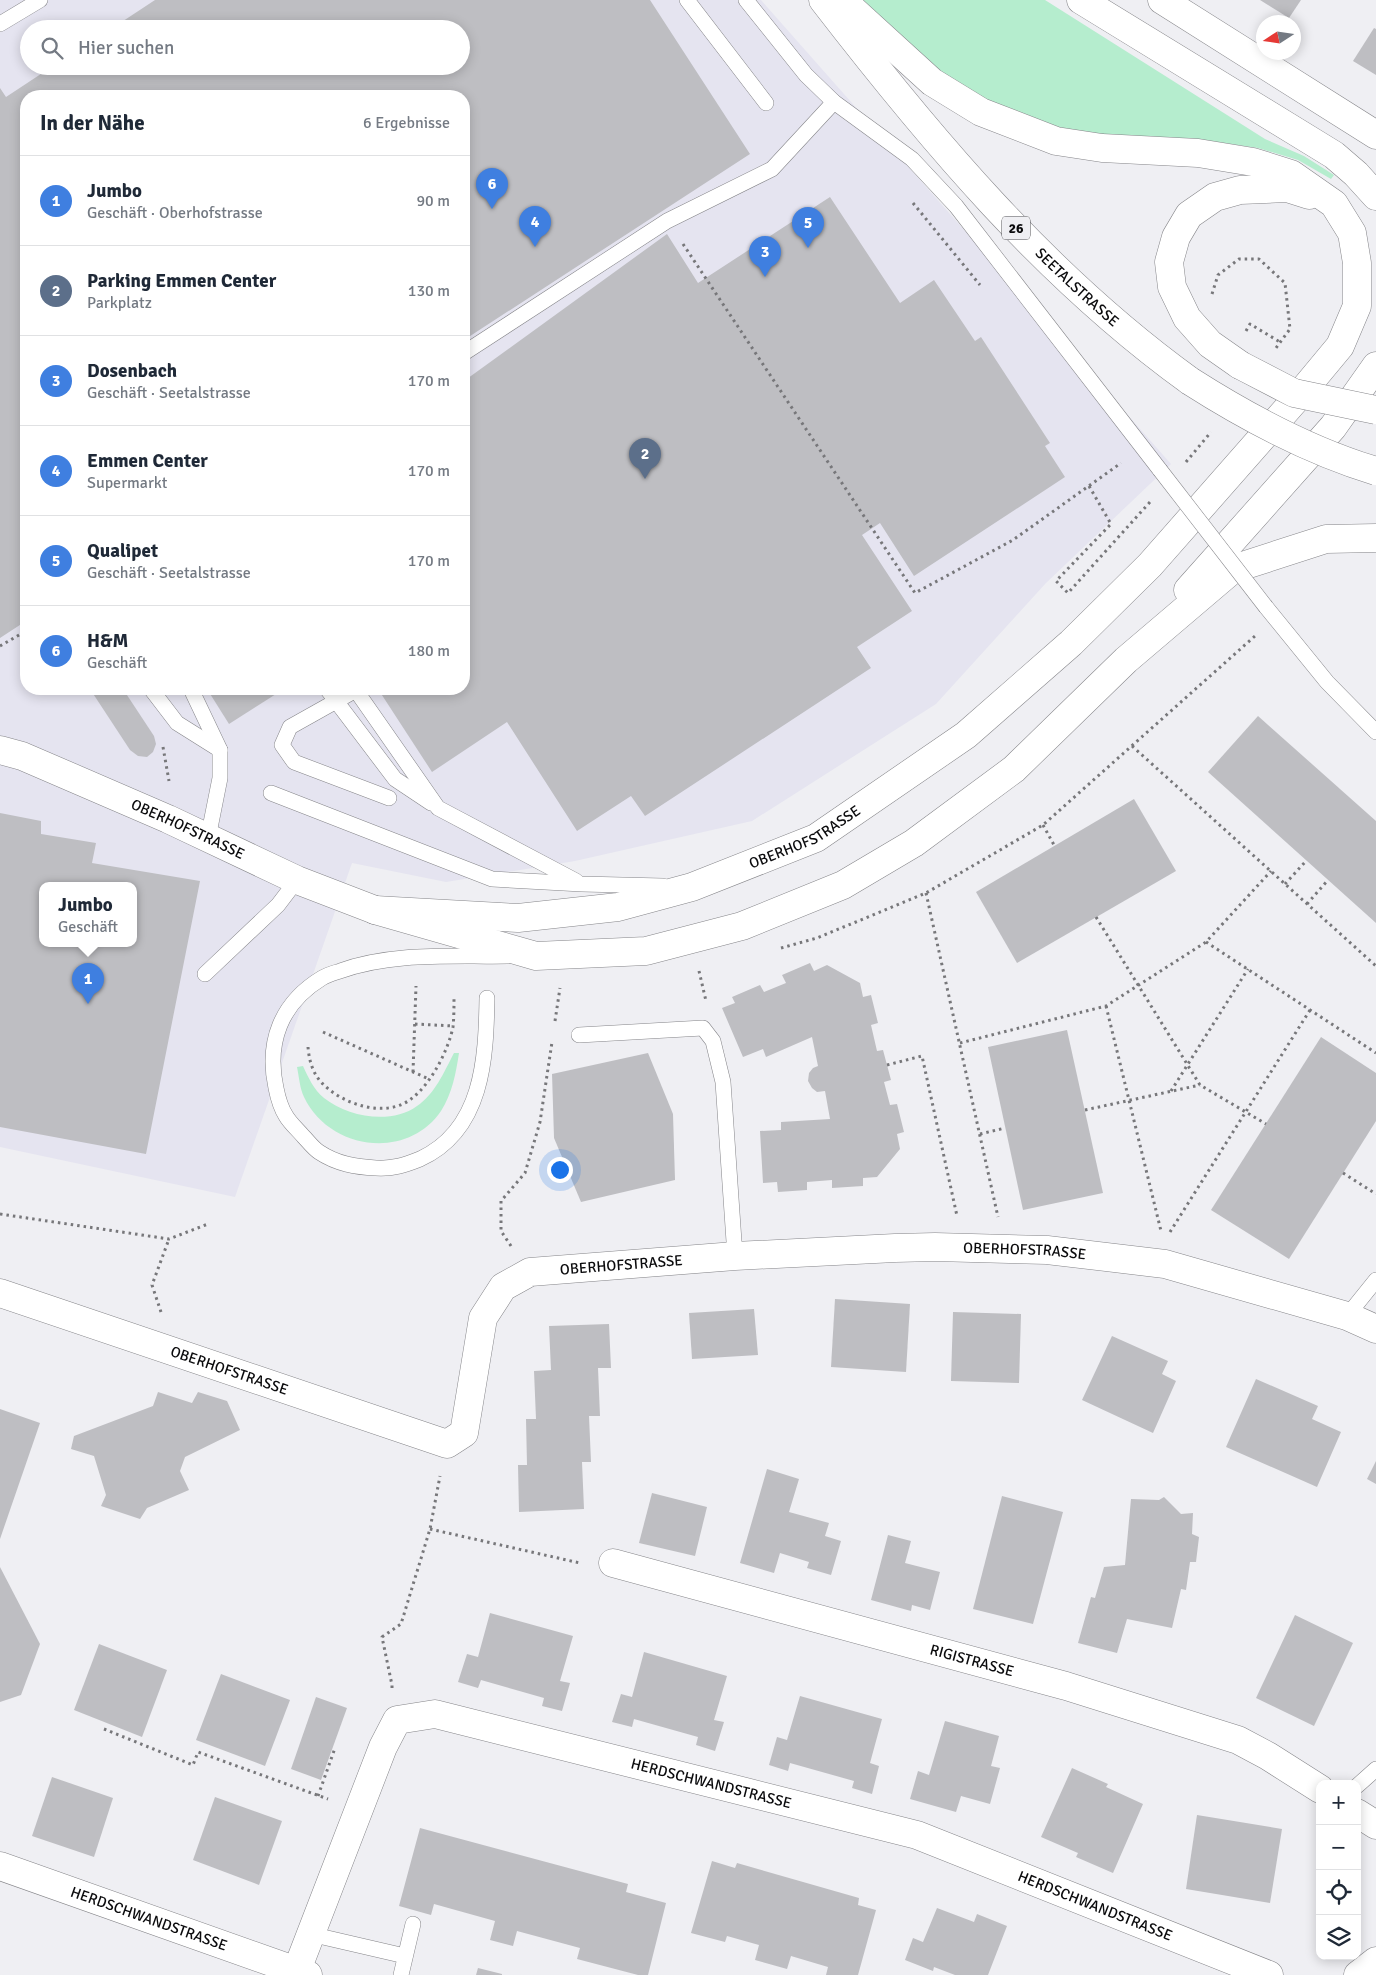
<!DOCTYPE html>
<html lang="de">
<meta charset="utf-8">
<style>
body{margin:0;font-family:Signika,sans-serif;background:#f6f6f7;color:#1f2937}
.controls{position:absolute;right:15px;bottom:15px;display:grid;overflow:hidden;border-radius:10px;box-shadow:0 2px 12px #0003}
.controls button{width:45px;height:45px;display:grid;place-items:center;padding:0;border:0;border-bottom:1px solid #e0e1e3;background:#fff;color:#1f2937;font:25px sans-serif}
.compass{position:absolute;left:1256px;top:15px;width:45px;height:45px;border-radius:50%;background:#fff;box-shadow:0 2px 12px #0003;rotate:258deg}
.you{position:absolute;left:559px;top:1169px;width:18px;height:18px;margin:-12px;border:4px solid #fff;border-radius:50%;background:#1a73e8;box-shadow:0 0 0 8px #1a73e833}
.badge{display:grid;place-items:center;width:32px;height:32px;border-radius:50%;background:#258030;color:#fff;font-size:16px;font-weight:700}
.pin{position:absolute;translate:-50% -41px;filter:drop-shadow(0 1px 2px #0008)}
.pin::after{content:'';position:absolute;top:26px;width:18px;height:15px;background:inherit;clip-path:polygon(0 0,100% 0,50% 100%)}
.popup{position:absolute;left:39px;top:882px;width:98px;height:65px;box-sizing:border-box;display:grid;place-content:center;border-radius:10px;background:#fff;filter:drop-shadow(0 1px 4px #0005);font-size:16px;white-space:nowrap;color:#747a83}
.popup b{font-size:19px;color:#1f2937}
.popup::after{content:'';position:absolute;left:50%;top:100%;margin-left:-10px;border:10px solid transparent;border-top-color:#fff}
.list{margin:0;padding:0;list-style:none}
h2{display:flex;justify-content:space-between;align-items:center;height:65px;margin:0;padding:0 20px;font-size:21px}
h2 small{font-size:16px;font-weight:400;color:#747a83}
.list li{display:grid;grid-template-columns:32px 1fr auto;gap:15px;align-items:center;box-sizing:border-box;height:90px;padding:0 20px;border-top:1px solid #e0e1e3}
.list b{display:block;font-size:19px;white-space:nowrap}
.list p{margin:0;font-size:16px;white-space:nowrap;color:#747a83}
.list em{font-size:16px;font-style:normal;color:#747a83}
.icon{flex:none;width:28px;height:28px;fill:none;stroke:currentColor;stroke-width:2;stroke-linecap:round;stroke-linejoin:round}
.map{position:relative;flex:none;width:1376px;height:1975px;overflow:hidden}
.search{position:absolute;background:#fff;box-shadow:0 2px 12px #0003;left:20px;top:20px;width:450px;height:55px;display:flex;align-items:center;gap:12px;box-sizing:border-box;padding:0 18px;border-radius:28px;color:#747a83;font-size:19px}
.panel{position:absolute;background:#fff;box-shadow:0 2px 12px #0003;left:20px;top:90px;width:450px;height:605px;border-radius:20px}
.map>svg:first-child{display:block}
.built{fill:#e5e4f0;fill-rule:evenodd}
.green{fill:#b5edce}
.building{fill:#bebec2;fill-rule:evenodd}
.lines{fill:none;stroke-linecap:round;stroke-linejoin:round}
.service-casing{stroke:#858589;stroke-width:16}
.minor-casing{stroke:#858589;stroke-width:29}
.tertiary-casing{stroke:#858589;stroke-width:29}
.primary-casing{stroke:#858589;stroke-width:29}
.path{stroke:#77777a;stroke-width:3;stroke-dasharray:2.5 4;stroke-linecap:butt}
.service{stroke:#fff;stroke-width:15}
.minor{stroke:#fff;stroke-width:28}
.tertiary{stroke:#fff;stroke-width:28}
.primary{stroke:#fff;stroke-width:28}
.service-bridge-casing{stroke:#858589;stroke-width:16;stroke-linecap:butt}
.tertiary-bridge-casing{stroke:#858589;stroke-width:29;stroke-linecap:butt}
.primary-bridge-casing{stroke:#858589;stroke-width:29;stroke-linecap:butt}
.service-bridge{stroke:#fff;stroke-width:15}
.tertiary-bridge{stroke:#fff;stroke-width:28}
.primary-bridge{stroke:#fff;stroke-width:28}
.labels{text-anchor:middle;stroke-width:4;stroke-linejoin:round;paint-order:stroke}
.shield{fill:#efeff3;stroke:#4f4f52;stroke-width:1}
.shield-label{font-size:14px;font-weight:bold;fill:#0b0b0d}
.street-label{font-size:15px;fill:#0b0b0d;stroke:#efeff3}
</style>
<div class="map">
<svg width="1376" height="1975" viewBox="0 0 1376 1975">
<rect width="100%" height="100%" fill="#efeff3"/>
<path class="built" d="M 0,0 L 761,0 L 1171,464 L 1046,583 L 936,704 L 752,821 L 575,861 L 446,882 L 352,863 L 235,1197 L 0,1147 ZM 29,29 L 461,29 L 461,66 L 29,66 ZM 26,96 L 464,96 L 464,689 L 26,689 ZM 43,885 L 133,885 L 133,943 L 43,943 Z"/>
<g class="green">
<polygon points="862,0 1045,0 1265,139 1304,156 1334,175 1331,179 1298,160 1258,148 1210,141 1090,134 1031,121 976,95 927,63"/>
<path d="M 454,1053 L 459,1053 C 456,1073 452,1094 441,1111 C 407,1161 329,1150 304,1097 C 300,1089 299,1077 297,1067 L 303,1066 C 308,1077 314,1090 324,1098 C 348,1117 391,1125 417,1106 C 435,1094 444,1072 454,1053 Z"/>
</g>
<g class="building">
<polygon points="155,0 650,0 750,154 464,340 464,96 26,96 26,621 0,638 0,88 6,97 53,66 461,66 461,29 111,29"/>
<polygon points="1260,0 1301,0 1289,18"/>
<polygon points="1374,28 1376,29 1376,75 1353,61"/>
<polygon points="830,197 900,303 934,280 975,341 981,337 1050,443 1045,446 1065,477 914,576 880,523 862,535 912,611 857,647 871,668 645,816 631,796 577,831 507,722 432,772 378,689 464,689 464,381 667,234 698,283"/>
<polygon points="90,689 123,689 154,736 156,744 153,752 147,757 138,756 130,750"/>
<polygon points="207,689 284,689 229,724"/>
<polygon points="1258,716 1376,821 1376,923 1208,772"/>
<polygon points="1134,799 1176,871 1017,963 976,892"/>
<path d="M 0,813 L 41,821 L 41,834 L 96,843 L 92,863 L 200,881 L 146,1154 L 0,1127 ZM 43,885 L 133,885 L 133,943 L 43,943 Z"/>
<polygon points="810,963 814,971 827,965 860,983 863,997 871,995 878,1023 871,1025 877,1051 883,1050 891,1080 884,1082 890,1105 897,1104 904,1132 897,1134 900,1149 877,1177 863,1178 863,1186 832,1188 832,1180 807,1182 807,1190 778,1192 777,1182 763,1183 760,1131 781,1130 781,1122 830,1119 825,1091 817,1092 812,1088 808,1081 809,1073 813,1068 818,1066 812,1037 766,1057 763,1049 743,1057 722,1008 735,1003 732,997 760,985 764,992 786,983 782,975"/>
<polygon points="1067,1030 1103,1193 1023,1210 988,1047"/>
<polygon points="1321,1037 1376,1073 1376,1121 1289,1259 1211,1210"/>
<polygon points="648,1053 673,1114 675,1180 581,1202 554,1138 552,1074"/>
<polygon points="835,1299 910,1304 906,1372 831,1367"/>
<polygon points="754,1309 758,1355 692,1359 689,1313"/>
<polygon points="953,1312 1021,1314 1019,1383 951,1381"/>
<polygon points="609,1324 611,1368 598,1368 600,1416 589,1416 591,1462 582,1462 584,1509 519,1512 518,1465 527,1465 526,1419 536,1419 534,1371 551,1370 549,1326"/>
<polygon points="1112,1336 1168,1361 1162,1374 1176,1381 1153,1433 1082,1400"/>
<polygon points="1256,1379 1318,1406 1312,1419 1341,1432 1317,1487 1226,1447"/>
<polygon points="158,1392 192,1403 198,1392 227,1401 240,1430 185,1457 180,1471 189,1490 147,1508 140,1519 101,1506 106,1495 94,1456 71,1449 74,1436 153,1406"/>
<polygon points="0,1409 40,1423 0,1539"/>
<polygon points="1376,1461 1376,1484 1367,1479"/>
<polygon points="767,1469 799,1479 789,1512 829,1523 825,1536 841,1541 831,1575 807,1568 809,1562 780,1553 774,1573 740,1563"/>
<polygon points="652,1493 707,1507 695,1556 639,1543"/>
<polygon points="1002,1496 1063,1512 1033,1624 973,1609"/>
<polygon points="1164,1497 1181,1514 1193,1513 1192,1534 1199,1537 1196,1562 1190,1562 1186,1590 1181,1589 1172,1628 1127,1619 1117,1653 1078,1643 1091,1597 1095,1598 1104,1567 1125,1565 1131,1499 1159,1500"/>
<polygon points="888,1535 911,1541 905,1563 940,1572 930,1610 912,1605 911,1611 871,1600"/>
<polygon points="0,1567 40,1644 21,1695 0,1702"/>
<polygon points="490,1613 573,1636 560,1681 570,1683 562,1711 542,1706 544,1698 481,1680 478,1688 458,1682 467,1654 478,1657"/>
<polygon points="1295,1615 1353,1643 1314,1726 1256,1698"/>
<polygon points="99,1644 167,1670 142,1737 74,1710"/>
<polygon points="644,1652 727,1676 714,1720 724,1722 715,1751 696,1745 698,1737 634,1719 632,1727 612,1722 621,1694 632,1697"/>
<polygon points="221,1674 290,1700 265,1766 196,1740"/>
<polygon points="800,1696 882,1719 870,1763 879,1766 872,1794 852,1788 854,1781 790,1763 788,1771 769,1765 777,1737 787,1740"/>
<polygon points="316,1697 347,1708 321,1780 291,1769"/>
<polygon points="945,1721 999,1736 991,1766 1000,1768 990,1804 961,1796 956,1812 910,1799 918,1771 929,1775"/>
<polygon points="1072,1768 1108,1784 1106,1787 1143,1804 1113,1873 1076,1857 1078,1853 1041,1837"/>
<polygon points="52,1777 113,1798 94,1857 32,1836"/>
<polygon points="215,1797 282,1821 259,1885 193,1860"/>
<polygon points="1197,1815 1282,1829 1270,1903 1186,1889"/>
<polygon points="420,1828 628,1884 626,1892 666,1903 648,1975 638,1975 577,1959 580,1948 517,1931 513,1946 490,1940 495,1921 434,1904 431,1915 399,1906"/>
<polygon points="712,1861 735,1868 737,1863 859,1898 858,1905 876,1910 858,1975 826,1975 828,1967 791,1956 787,1969 755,1960 759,1945 727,1936 725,1942 691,1933"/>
<polygon points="937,1908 974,1922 977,1914 1007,1926 988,1975 955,1975 934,1967 933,1971 905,1960 913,1938 923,1942"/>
<polygon points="478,1968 502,1974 502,1975 476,1975"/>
</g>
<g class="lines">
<defs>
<g id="service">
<polyline points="687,0 766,103"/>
<polyline points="746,0 806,75 834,102 912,159 956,206 1160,470"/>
<polyline points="0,24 40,0"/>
<polyline points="464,353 667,221 772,169 834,102"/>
<polyline points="1266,607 1327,682 1376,732"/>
<polyline points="151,689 177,723 220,750"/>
<polyline points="191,689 220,750 220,778 208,838"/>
<polyline points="327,689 395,779 431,803"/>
<polyline points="355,689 438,808 576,881"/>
<polyline points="356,690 290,727 282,745 294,762 389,798"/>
<polyline points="271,793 492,879 582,884 663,886"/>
<polyline points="205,974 278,905 297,880"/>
<path d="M 487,998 C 486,1059 483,1130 420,1159 C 405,1165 393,1169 376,1168 C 356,1167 337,1164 319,1152 C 313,1148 308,1141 303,1136 C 298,1130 290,1123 286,1116 C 280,1107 278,1098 276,1088 C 266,1042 281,1003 322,978 C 327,975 334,973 340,971 C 393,952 452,957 508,956"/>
<polyline points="579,1035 703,1028 713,1041 723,1082 735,1256"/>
<polyline points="1347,1316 1376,1280"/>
<polyline points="1357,1786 1376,1769"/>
<polyline points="310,1934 405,1956"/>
<polyline points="401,1975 413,1924"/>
</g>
<g id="minor">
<path id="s1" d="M 0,1293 L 447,1444 L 464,1433 L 483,1318 L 503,1287 L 530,1272 L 735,1256 L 895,1248 L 935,1247 L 1047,1250 L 1165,1264 L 1347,1316 L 1376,1329"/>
<path id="s2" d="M 613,1563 L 1066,1686 L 1238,1740 L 1268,1756 L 1320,1789"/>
<polyline points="1357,1813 1376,1825"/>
<path id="s3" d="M 0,1866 L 308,1975"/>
<path id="s4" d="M 295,1975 L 383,1747 L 397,1720 L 435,1714 L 917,1835 L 1269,1975"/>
<polyline points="1358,1975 1376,1961"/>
</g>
<g id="tertiary">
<polyline points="1081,0 1334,155 1356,174 1376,196"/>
<polyline points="1240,365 1210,344 1187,318 1172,287 1169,262 1176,237 1189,215 1215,197 1240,190 1287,188 1309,195"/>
<polyline points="1188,590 1333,427 1376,366"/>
<path id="s5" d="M 0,750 L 22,756 L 168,819 L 297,880 L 375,910 L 536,956 L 646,951 L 742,926 L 843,885 L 914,843 L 1014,769 L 1126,660 L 1233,569 L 1326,539 L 1376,538"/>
<path id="s6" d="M 375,910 L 518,918 L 618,907 L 692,887 L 816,838 L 966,735 L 1071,643 L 1150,565 L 1296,399 L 1340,346 L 1357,306 L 1357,263 L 1352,233 L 1334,204 L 1291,174 L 1253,162 L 1198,153 L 1102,148 L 1056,141 L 981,112 L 932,82 L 842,0"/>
</g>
<g id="primary">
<path id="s7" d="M 823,0 C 931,140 1046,277 1190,381"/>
<polyline points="1162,0 1376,135"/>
</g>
</defs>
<use href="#service" class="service-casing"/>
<use href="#minor" class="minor-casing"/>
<use href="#tertiary" class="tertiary-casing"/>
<use href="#primary" class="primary-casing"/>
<g class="path">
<polyline points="913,203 980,285"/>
<polyline points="683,244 915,593 1013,540 1121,463"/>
<polyline points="1212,294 1218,275 1239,259 1259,259 1285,283 1290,329 1276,348"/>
<polyline points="1246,331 1250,324 1280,342"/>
<polyline points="1186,462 1211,432"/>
<polyline points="1089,486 1111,524 1056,581 1068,593 1150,502"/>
<polyline points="0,646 26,631"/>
<polyline points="1132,746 1376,966"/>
<polyline points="163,747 169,781"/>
<polyline points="1043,825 1054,845"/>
<polyline points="1285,884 1306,861"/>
<polyline points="926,893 998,1217"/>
<polyline points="1307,904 1328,880"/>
<polyline points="1096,917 1200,1085 1266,1124"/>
<polyline points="1206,942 1376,1053"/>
<polyline points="781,948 817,938 926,893 1043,825 1255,636"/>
<polyline points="699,971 706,1001"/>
<polyline points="1106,1006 1161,1231"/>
<polyline points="555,1021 560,988"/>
<polyline points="415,1024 453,1026"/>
<polyline points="323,1032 429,1079"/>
<polyline points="960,1043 1106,1006 1206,942 1271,871"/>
<path d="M 308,1047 C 309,1059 312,1072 321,1082 C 341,1104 385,1119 411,1099 C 431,1084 448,1051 453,1027 C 454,1017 454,1006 454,996"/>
<polyline points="887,1065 922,1056 957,1216"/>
<polyline points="413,1072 416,986"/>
<polyline points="1171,1091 1248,969"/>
<polyline points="1085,1110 1200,1085"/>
<polyline points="980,1134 1005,1128"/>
<polyline points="1343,1173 1376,1194"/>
<polyline points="0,1214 169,1239 208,1224"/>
<polyline points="1170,1232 1310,1010"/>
<polyline points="511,1246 501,1231 501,1201 525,1173 540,1122 552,1042"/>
<polyline points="161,1312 152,1285 169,1239"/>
<polyline points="430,1529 580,1563"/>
<polyline points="392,1688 392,1685 382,1637 401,1624 430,1529 440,1476"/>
<polyline points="104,1729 193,1765 198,1752 328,1799"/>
<polyline points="318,1796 335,1748"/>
</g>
<use href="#service" class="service"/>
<use href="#minor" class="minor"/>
<use href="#tertiary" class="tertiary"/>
<use href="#primary" class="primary"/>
<defs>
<polyline id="service-bridge" points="1160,470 1266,607"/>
<polyline id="tertiary-bridge" points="1240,365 1294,393 1376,410"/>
<path id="primary-bridge" d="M 1190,381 C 1248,418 1309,451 1376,471"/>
</defs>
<use href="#service-bridge" class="service-bridge-casing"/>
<use href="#tertiary-bridge" class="tertiary-bridge-casing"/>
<use href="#primary-bridge" class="primary-bridge-casing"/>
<use href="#service-bridge" class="service-bridge"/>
<use href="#tertiary-bridge" class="tertiary-bridge"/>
<use href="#primary-bridge" class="primary-bridge"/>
</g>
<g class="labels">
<rect class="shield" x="1002" y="216.5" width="28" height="23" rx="4"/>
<g class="shield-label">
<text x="1016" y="233">26</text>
</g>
<g class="street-label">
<text dy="5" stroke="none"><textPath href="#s7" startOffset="384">SEETALSTRASSE</textPath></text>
<text dy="5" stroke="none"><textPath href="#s5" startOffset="204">OBERHOFSTRASSE</textPath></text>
<text dy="5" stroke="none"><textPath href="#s6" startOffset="444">OBERHOFSTRASSE</textPath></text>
<text dy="5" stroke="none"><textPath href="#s1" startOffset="1172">OBERHOFSTRASSE</textPath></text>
<text dy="5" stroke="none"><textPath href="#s1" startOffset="768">OBERHOFSTRASSE</textPath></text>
<text dy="5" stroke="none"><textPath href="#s1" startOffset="242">OBERHOFSTRASSE</textPath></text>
<text dy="5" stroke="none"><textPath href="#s2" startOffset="372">RIGISTRASSE</textPath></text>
<text dy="5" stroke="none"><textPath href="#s4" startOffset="598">HERDSCHWANDSTRASSE</textPath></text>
<text dy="5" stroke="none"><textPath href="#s4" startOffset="1002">HERDSCHWANDSTRASSE</textPath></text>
<text dy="5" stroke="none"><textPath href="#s3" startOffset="158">HERDSCHWANDSTRASSE</textPath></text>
</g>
</g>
</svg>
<div class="controls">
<button>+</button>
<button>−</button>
<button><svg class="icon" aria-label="locate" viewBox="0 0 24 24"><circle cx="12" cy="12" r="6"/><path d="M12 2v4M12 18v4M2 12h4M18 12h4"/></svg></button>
<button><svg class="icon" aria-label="layers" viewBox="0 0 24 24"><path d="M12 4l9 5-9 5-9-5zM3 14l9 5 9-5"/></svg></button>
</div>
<svg class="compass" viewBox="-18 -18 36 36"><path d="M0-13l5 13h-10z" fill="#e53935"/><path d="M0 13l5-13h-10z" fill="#747a83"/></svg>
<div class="you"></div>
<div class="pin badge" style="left:88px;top:1004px;background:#3f7fe0">1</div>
<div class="popup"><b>Jumbo</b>Geschäft</div>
<div class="pin badge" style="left:645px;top:479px;background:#5c6f8a">2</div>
<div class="pin badge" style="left:765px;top:277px;background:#3f7fe0">3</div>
<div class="pin badge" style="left:535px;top:247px;background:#3f7fe0">4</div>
<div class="pin badge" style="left:808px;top:248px;background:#3f7fe0">5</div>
<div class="pin badge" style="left:492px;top:209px;background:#3f7fe0">6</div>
<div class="search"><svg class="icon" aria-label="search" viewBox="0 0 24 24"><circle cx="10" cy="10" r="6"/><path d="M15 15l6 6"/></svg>Hier suchen</div>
<section class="panel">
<h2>In der Nähe<small>6 Ergebnisse</small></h2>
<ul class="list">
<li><span class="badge" style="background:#3f7fe0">1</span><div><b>Jumbo</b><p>Geschäft · Oberhofstrasse</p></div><em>90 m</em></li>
<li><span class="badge" style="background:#5c6f8a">2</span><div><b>Parking Emmen Center</b><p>Parkplatz</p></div><em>130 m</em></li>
<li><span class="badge" style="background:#3f7fe0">3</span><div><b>Dosenbach</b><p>Geschäft · Seetalstrasse</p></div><em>170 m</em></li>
<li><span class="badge" style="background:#3f7fe0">4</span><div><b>Emmen Center</b><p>Supermarkt</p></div><em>170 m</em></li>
<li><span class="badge" style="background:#3f7fe0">5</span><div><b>Qualipet</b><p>Geschäft · Seetalstrasse</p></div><em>170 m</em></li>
<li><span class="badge" style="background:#3f7fe0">6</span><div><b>H&amp;M</b><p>Geschäft</p></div><em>180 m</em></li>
</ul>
</section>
</div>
